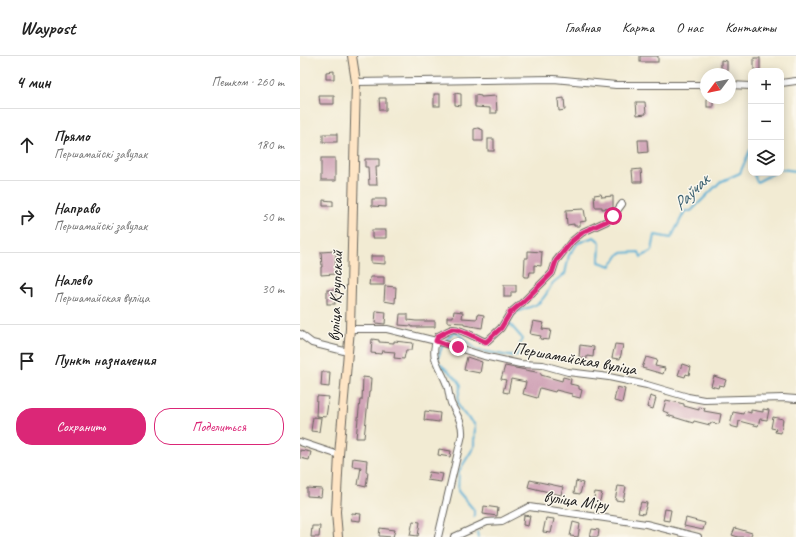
<!DOCTYPE html>
<html lang="ru">
<meta charset="utf-8">
<style>
body{margin:0;font-family:Caveat,sans-serif;background:#f6f6f6;color:#222}
.controls{position:absolute;right:12px;top:12px;display:grid;overflow:hidden;border-radius:8px;box-shadow:0 2px 10px #0003}
.controls button{width:36px;height:36px;display:grid;place-items:center;padding:0;border:0;border-bottom:1px solid #e0e0e0;background:#fff;color:#222;font:20px sans-serif}
.compass{position:absolute;left:400px;top:12px;width:36px;height:36px;border-radius:50%;background:#fff;box-shadow:0 2px 10px #0003;rotate:238deg}
.stop{position:absolute;width:12px;height:12px;margin:-9px;border:3px solid #db2777;border-radius:50%;background:#fff}
.stop.end{background:#db2777;border-color:#fff;box-shadow:0 1px 4px #0008}
.list{margin:0;padding:0;list-style:none}
h2{display:flex;justify-content:space-between;align-items:center;height:52px;margin:0;padding:0 16px;font-size:17px}
h2 small{font-size:13px;font-weight:400;color:#767676}
.list li{display:grid;grid-template-columns:26px 1fr auto;gap:12px;align-items:center;box-sizing:border-box;height:72px;padding:0 16px;border-top:1px solid #e0e0e0}
.list b{display:block;font-size:15px;white-space:nowrap}
.list p{margin:0;font-size:13px;white-space:nowrap;color:#767676}
.list em{font-size:13px;font-style:normal;color:#767676}
.actions{display:flex;gap:8px;padding:12px 16px}
.actions a{flex:1;padding:9px 0;border:1px solid #db2777;border-radius:16px;text-align:center;font-size:14px;color:#db2777}
.actions .main{background:#db2777;color:#fff}
.icon{flex:none;width:22px;height:22px;fill:none;stroke:currentColor;stroke-width:2;stroke-linecap:round;stroke-linejoin:round}
.map{position:relative;flex:none;width:496px;height:481px;overflow:hidden}
header{display:flex;align-items:center;gap:24px;box-sizing:border-box;height:56px;padding:0 20px;background:#fff;border-bottom:1px solid #e0e0e0}
header strong{font-size:19px}
nav{display:flex;gap:22px;margin-inline-start:auto;font-size:14px}
main{display:flex}
aside{flex:1;background:#fff}
.map>svg:first-child{display:block}
.lines{fill:none;stroke-linecap:round;stroke-linejoin:round}
.stream{stroke:#58afd5;stroke-width:2}
.building{fill:#ca97af}
.street-casing{stroke:#67645c;stroke-width:8}
.secondary-casing{stroke:#67645c;stroke-width:10}
.street{stroke:#fff;stroke-width:6}
.secondary{stroke:#fee5c5;stroke-width:8}
.route{stroke:#db2777;stroke-width:5}
.labels{text-anchor:middle;stroke-width:3;stroke-linejoin:round;paint-order:stroke}
.street-label{font-size:17px;fill:#1c1c1c;stroke:#fbf7ec}
.water-label{font-size:18px;font-style:italic;fill:#375e6f;stroke:#fbf7ec}
</style>
<header>
<strong>Waypost</strong>
<nav><a>Главная</a><a>Карта</a><a>О нас</a><a>Контакты</a></nav>
</header>
<main>
<aside>
<h2>4 мин<small>Пешком · 260 m</small></h2>
<ul class="list">
<li><svg class="icon" aria-label="ahead" viewBox="0 0 24 24"><path d="M12 20V5M6 11l6-6 6 6"/></svg><div><b>Прямо</b><p>Першамайскі завулак</p></div><em>180 m</em></li>
<li><svg class="icon" aria-label="right" viewBox="0 0 24 24"><path d="M7 20v-9h11M14 6l5 5-5 5"/></svg><div><b>Направо</b><p>Першамайскі завулак</p></div><em>50 m</em></li>
<li><svg class="icon" aria-label="left" viewBox="0 0 24 24"><path d="M17 20v-9H6M10 6l-5 5 5 5"/></svg><div><b>Налево</b><p>Першамайская вуліца</p></div><em>30 m</em></li>
<li><svg class="icon" aria-label="arrive" viewBox="0 0 24 24"><path d="M6 21V4h12l-3 4 3 4H6"/></svg><div><b>Пункт назначения</b></div></li>
</ul>
<div class="actions"><a class="main">Сохранить</a><a>Поделиться</a></div>
</aside>
<div class="map">
<svg width="496" height="481" viewBox="0 0 496 481">
<rect width="100%" height="100%" fill="#fbf7ec"/>
<filter id="ink" filterUnits="userSpaceOnUse"><feTurbulence type="fractalNoise" baseFrequency=".025" numOctaves="2"/><feDisplacementMap in="SourceGraphic" scale="8" xChannelSelector="R" yChannelSelector="G"/><feConvolveMatrix kernelMatrix="1 2 1 2 8 2 1 2 1" color-interpolation-filters="sRGB"/></filter>
<filter id="wash" filterUnits="userSpaceOnUse"><feTurbulence type="fractalNoise" baseFrequency=".012" numOctaves="4" result="noise"/><feDisplacementMap in="SourceGraphic" scale="16" xChannelSelector="R" yChannelSelector="G"/><feGaussianBlur stdDeviation="0.9" result="paint"/><feColorMatrix in="noise" values="0 0 0 0 0 0 0 0 0 0 0 0 0 0 0 0 0 1.4 0 .05"/><feComposite in="paint" operator="in"/></filter>
<g filter="url(#wash)">
<rect width="100%" height="100%" fill="#f2ebd3"/>
<g class="lines">
<g class="stream">
<polyline points="481,113 496,115"/>
<polyline points="457,117 454,119 457,126 474,117"/>
<path d="M 138,303 C 141,290 145,284 155,275 L 177,294 L 209,300 L 217,299 L 222,282 L 209,267 C 211,253 227,254 237,248 C 245,243 247,236 252,228 C 255,224 261,221 265,218 L 269,199 L 278,187 L 294,181 L 300,186 L 299,206 L 311,210 L 320,197 L 339,196 L 341,201 L 352,195 L 355,179 L 371,182 L 385,155 L 391,155 L 420,126 L 440,117 L 450,94 L 451,94"/>
<path d="M 139,307 C 147,315 156,319 161,329 C 154,353 159,352 175,369 L 174,391 L 159,415 L 158,435 L 174,454 L 174,461"/>
<polyline points="177,476 178,481"/>
</g>
</g>
<g id="blocks">
<g class="building">
<rect x="340" y="0" width="18" height="6"/>
<rect x="454" y="2" width="6" height="12"/>
<polygon points="421,4 427,5 427,17 421,16"/>
<polygon points="34,15 34,23 26,23 26,16"/>
<polygon points="155,37 161,38 161,50 155,49"/>
<rect x="134" y="38" width="6" height="12"/>
<polygon points="175,39 181,40 181,41 196,40 197,57 190,57 190,52 175,51"/>
<polygon points="19,40 34,40 34,48 20,48"/>
<polygon points="79,42 86,42 86,54 80,54"/>
<polygon points="264,42 265,54 259,55 258,43"/>
<rect x="407" y="42" width="6" height="9"/>
<polygon points="336,46 345,46 346,58 337,59"/>
<polygon points="178,72 183,74 183,85 174,85 174,73"/>
<rect x="23" y="78" width="14" height="8"/>
<rect x="188" y="83" width="6" height="12"/>
<polygon points="338,84 347,84 348,96 339,97"/>
<rect x="21" y="102" width="14" height="23"/>
<polygon points="65,103 79,103 79,111 76,111 77,129 69,129 68,111 65,111"/>
<polygon points="341,113 342,126 333,126 332,114"/>
<polygon points="301,138 302,141 313,140 313,152 302,153 302,151 295,151 294,139"/>
<polygon points="72,143 86,143 86,151 72,150"/>
<polygon points="23,144 33,145 33,150 23,150"/>
<polygon points="284,153 286,165 280,166 280,170 274,170 274,168 267,169 266,154"/>
<rect x="72" y="174" width="14" height="8"/>
<polygon points="36,195 35,218 21,219 21,211 22,211 21,196"/>
<polygon points="228,195 242,196 241,210 234,209 234,216 230,216 229,221 224,221 225,202 228,202"/>
<polygon points="71,200 85,200 85,208 71,207"/>
<polygon points="70,221 84,221 84,229 69,229"/>
<polygon points="204,229 216,229 216,236 211,236 211,241 204,241"/>
<polygon points="85,230 96,231 95,247 84,245"/>
<rect x="27" y="234" width="8" height="14"/>
<polygon points="76,255 86,256 85,268 75,267"/>
<polygon points="154,255 163,256 162,262 177,263 178,258 184,259 182,272 164,269 164,267 147,266 147,261 153,261"/>
<polygon points="100,258 108,258 108,264 116,265 135,265 135,271 112,271 112,270 99,269"/>
<polygon points="233,265 244,267 242,273 251,274 249,284 240,283 241,280 230,278"/>
<polygon points="72,283 79,284 79,286 94,287 94,285 113,287 112,294 106,294 104,303 94,302 95,296 82,295 81,298 71,297"/>
<polygon points="315,288 323,289 320,303 312,302"/>
<polygon points="280,289 294,291 293,301 287,300 287,303 279,301"/>
<polygon points="167,301 182,306 180,317 164,314"/>
<polygon points="346,301 357,304 355,310 365,312 363,318 342,312"/>
<polygon points="382,308 391,311 389,319 386,318 385,321 378,319"/>
<polygon points="205,310 241,317 241,319 262,325 263,321 271,323 270,328 279,330 279,333 282,334 280,342 272,340 272,338 256,334 255,336 240,332 237,342 223,338 226,326 211,323 208,337 203,336 206,324 201,323"/>
<polygon points="22,316 30,316 29,331 21,330"/>
<polygon points="414,320 426,324 424,330 419,329 418,332 411,330"/>
<polygon points="63,321 71,322 70,336 69,336 64,382 56,382 60,344 62,344"/>
<polygon points="317,331 325,333 322,347 314,345"/>
<polygon points="17,340 29,341 26,361 16,360"/>
<polygon points="350,340 356,342 353,353 347,351"/>
<polygon points="366,344 384,348 384,350 399,354 399,351 405,352 404,355 421,358 419,368 411,367 410,369 394,365 393,367 367,359 368,357 363,355"/>
<polygon points="463,353 469,354 467,364 460,363 458,370 439,365 438,372 430,370 433,356 443,358 444,355 451,357 451,354 463,356"/>
<polygon points="125,355 140,357 139,366 124,364"/>
<polygon points="13,361 21,362 19,376 11,375"/>
<polygon points="473,361 483,363 481,377 475,376 476,373 471,372"/>
<polygon points="139,393 151,395 150,401 138,399"/>
<polygon points="0,394 11,396 9,404 0,402"/>
<polygon points="53,402 67,404 66,416 68,416 66,431 58,429 61,411 52,410"/>
<polygon points="129,416 143,418 141,426 127,424"/>
<polygon points="230,424 263,431 261,439 228,431"/>
<polygon points="276,425 283,427 280,438 274,437"/>
<polygon points="318,430 326,431 323,445 315,444"/>
<polygon points="7,432 22,433 21,441 7,440"/>
<polygon points="295,436 302,437 299,448 293,447"/>
<polygon points="341,446 347,447 344,458 338,457"/>
<polygon points="184,450 198,452 197,460 183,458"/>
<polygon points="365,453 371,454 369,465 363,464"/>
<polygon points="52,457 61,458 60,465 51,464"/>
<polygon points="224,459 230,460 228,470 223,469"/>
<polygon points="246,462 254,463 251,477 243,476"/>
<polygon points="386,462 405,467 403,474 384,470"/>
<polygon points="113,465 120,466 118,480 110,479"/>
<polygon points="273,466 280,468 278,481 270,480"/>
<polygon points="12,470 20,470 19,481 11,481"/>
<polygon points="80,472 95,474 93,481 79,480"/>
<polygon points="435,472 452,477 450,481 438,481 432,479"/>
<polygon points="292,473 299,474 298,481 290,481"/>
</g>
</g>
</g>
<g filter="url(#ink)">
<use href="#blocks" fill-opacity="0" stroke="#67645c" stroke-width="1"/>
<g class="lines">
<defs>
<g id="street">
<polyline points="56,26 254,23 316,29 406,29"/>
<polyline points="481,27 496,25"/>
<polyline points="430,29 451,30"/>
<polyline points="50,273 87,273 136,285 184,300 220,308 243,309 268,316 309,321 347,329 388,341 404,344 483,342 496,343"/>
<polyline points="0,278 12,287 48,296"/>
<polyline points="0,386 39,399"/>
<path d="M 138,481 L 162,379 C 163,366 156,358 151,347 C 149,341 149,335 147,329 C 140,309 128,303 138,280 C 143,278 148,274 153,273 C 160,272 178,283 186,286 L 201,272 L 210,257 L 223,246 L 252,217 L 256,205 L 272,185 L 283,176 L 307,165 L 313,160 L 322,148"/>
<polyline points="154,481 187,466 202,465 229,451 346,468 398,481"/>
</g>
<polyline id="secondary" points="38,481 36,456 39,399 50,273 56,26 52,0"/>
</defs>
<use href="#street" class="street-casing"/>
<use href="#secondary" class="secondary-casing"/>
<use href="#street" class="street"/>
<use href="#secondary" class="secondary"/>
</g>
</g>
<g class="lines" filter="url(#ink)">
<path class="route" d="M 158,291 L 146,289 L 136,285 L 138,280 C 143,278 148,274 153,273 C 160,272 178,283 186,286 L 201,272 L 210,257 L 223,246 L 252,217 L 256,205 L 272,185 L 283,176 L 307,165 L 313,160"/>
</g>
<g class="labels">
<g class="street-label">
<text transform="translate(35 240) rotate(-88)" y="6">вуліца Крупскай</text>
<text transform="translate(275 302) rotate(10)" y="6">Першамайская вуліца</text>
<text transform="translate(276 444) rotate(8)" y="6">вуліца Міру</text>
</g>
<g class="water-label">
<text transform="translate(391 136) rotate(-45)" y="6">Раўчак</text>
</g>
</g>
</svg>
<div class="controls">
<button>+</button>
<button>−</button>
<button><svg class="icon" aria-label="layers" viewBox="0 0 24 24"><path d="M12 4l9 5-9 5-9-5zM3 14l9 5 9-5"/></svg></button>
</div>
<svg class="compass" viewBox="-18 -18 36 36"><path d="M0-13l5 13h-10z" fill="#e53935"/><path d="M0 13l5-13h-10z" fill="#767676"/></svg>
<div class="stop" style="left:313px;top:160px"></div>
<div class="stop end" style="left:158px;top:291px"></div>
</div>
</main>
